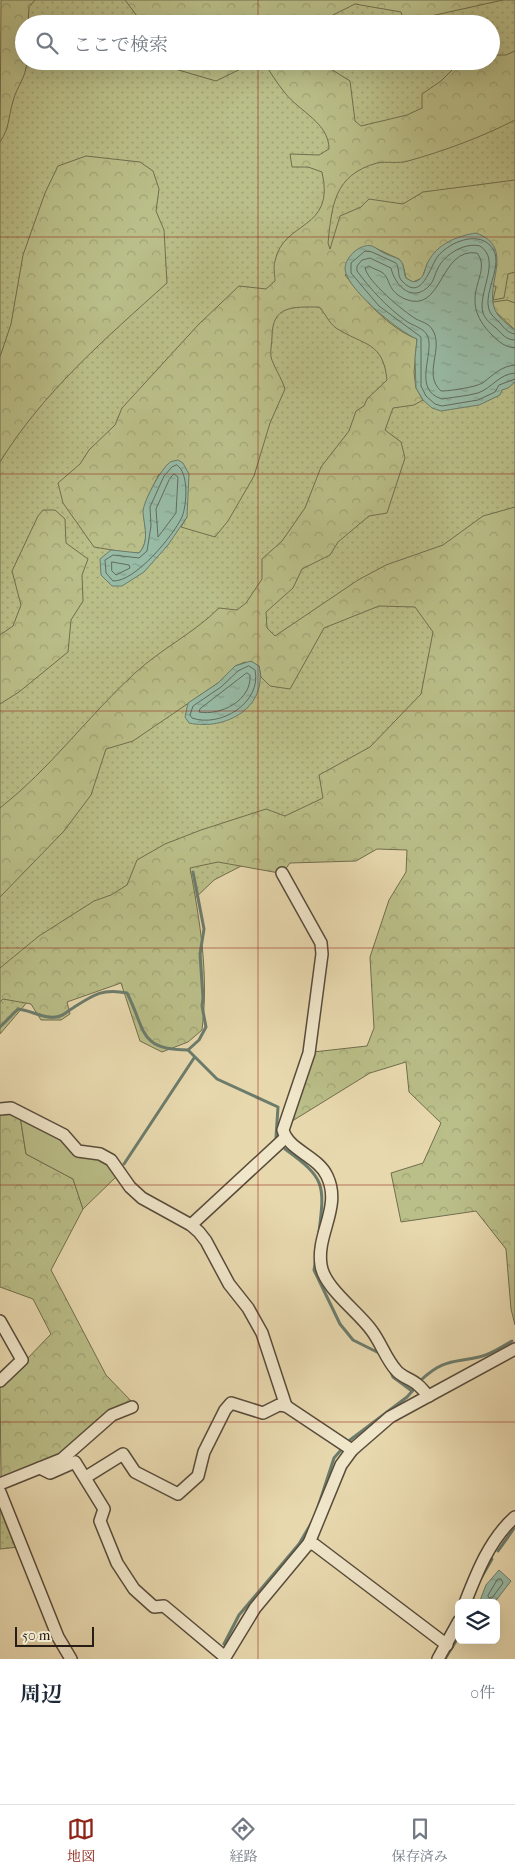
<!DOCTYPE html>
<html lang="ja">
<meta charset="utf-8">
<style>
body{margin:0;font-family:"IM FELL French Canon","Noto Serif JP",serif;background:#f2f2f3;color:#1f2937}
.controls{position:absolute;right:15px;bottom:15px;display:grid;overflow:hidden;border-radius:8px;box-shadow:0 5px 20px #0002}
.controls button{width:45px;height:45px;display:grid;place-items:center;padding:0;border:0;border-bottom:1px solid #e0e1e3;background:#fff;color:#1f2937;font:25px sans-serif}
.scale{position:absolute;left:15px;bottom:12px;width:79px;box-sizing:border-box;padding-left:5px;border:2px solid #281d15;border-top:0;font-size:14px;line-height:18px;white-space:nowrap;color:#281d15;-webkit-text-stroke:4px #f0e6ca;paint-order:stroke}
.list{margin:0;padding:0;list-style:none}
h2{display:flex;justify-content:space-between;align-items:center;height:65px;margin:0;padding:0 20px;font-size:21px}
h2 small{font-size:16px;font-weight:400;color:#747a83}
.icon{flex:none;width:28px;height:28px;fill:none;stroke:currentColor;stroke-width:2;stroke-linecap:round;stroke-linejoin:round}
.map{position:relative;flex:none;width:515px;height:1659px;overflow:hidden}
.search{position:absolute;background:#fff;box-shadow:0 5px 20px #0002;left:15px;right:15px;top:15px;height:55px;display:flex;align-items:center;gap:12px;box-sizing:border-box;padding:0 18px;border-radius:28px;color:#747a83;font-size:19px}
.sheet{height:145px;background:#fff}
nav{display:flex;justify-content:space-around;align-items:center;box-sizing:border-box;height:70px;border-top:1px solid #e0e1e3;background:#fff;font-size:14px;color:#747a83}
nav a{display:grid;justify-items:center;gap:2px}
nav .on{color:#8f2418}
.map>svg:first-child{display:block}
.grass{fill:url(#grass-dots);stroke:#716e4e}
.forest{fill:url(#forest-crowns);stroke:#716e4e}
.garden{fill:#babe88;stroke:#716e4e}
.water{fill:url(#water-ripples);stroke:#6b7c6c}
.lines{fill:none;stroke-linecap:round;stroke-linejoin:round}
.shore{stroke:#606c5e;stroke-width:1}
.stream{stroke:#6b7c6c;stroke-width:3}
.minor-casing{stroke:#584c3b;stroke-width:14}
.minor{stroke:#f0e6ca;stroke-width:11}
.grid{fill:none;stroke:#8f2418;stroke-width:1;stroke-opacity:0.55}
</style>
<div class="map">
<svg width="515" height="1659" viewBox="0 0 515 1659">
<defs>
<pattern id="grass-dots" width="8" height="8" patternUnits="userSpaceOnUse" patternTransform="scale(1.25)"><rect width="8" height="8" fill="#babe88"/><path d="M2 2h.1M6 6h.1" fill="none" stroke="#a0a374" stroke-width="1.8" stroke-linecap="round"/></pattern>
<pattern id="forest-crowns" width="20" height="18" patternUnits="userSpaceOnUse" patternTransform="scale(1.25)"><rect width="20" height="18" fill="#babe88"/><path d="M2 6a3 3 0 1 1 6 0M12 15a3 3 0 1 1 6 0" fill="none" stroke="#a0a374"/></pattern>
<pattern id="water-ripples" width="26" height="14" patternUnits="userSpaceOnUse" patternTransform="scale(1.25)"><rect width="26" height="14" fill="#98bba6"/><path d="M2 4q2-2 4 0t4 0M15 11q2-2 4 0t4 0" fill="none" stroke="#83a08e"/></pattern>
</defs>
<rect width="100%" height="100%" fill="#e8d8ae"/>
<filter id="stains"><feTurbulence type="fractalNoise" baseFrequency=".004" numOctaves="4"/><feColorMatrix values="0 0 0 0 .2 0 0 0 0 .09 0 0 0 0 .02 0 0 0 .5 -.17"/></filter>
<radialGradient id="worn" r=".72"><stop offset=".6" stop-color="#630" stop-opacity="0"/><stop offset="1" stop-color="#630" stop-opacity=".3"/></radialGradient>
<g class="grass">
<polygon points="7,0 187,0 264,24 24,24 24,61 491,61 491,24 271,24 274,0 515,0 515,593 444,734 280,846 214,880 140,951 35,993 0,1034 0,74"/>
<polygon points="0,1501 19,1547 0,1549"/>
</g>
<g class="forest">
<path d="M 1,0 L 35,0 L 29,7 L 28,24 L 24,24 L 24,61 L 27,61 C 26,78 17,86 13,101 C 8,118 10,127 0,142 Z"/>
<polygon points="125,0 503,0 404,22 401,12 355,4 315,24 143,24"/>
<path d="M 515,51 L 515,120 C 482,137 444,151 408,161 C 398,164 387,161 377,163 C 334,175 332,205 328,243 L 330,249 L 340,216 L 361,207 L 369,199 L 403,204 L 423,192 L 515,180 L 515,272 L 508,274 L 504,298 L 493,300 L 496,287 L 428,262 L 422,278 L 413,282 L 406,278 L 403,265 L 399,259 L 373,247 L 345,275 C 364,299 388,328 417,339 L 414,373 L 416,388 L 423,400 L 414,405 L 393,408 L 385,430 L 401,442 L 405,458 L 387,513 L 369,516 L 338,542 L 330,555 L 302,569 L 293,588 L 266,612 L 267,628 L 275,636 L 358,580 L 386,565 L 443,545 L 483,516 L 515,507 L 515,1325 L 511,1309 L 506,1249 L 476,1211 L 401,1222 L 391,1173 L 423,1163 L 441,1123 L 409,1092 L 406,1062 L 370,1073 L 289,1123 L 313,1052 L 367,1046 L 374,1028 L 370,957 L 389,900 L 406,872 L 407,850 L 377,849 L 356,861 L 290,863 L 284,871 L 279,873 L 218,862 L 190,868 C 200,921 209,975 202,1030 L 188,1042 L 162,1052 L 140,1041 L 121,983 L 67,1002 L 70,1014 L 61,1020 L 41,1020 L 31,1004 L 3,999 L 0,1002 L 0,968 L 39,936 L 94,901 L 111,895 L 127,885 L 137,860 L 165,844 L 201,830 L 266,809 L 285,816 L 323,798 L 319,775 L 370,747 L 421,694 L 433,632 L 415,607 L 379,606 L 324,628 L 290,689 L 270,686 L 261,677 L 259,666 L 245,662 L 235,666 L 218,683 L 133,741 L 106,749 L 91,795 L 64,831 L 0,897 L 0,808 C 50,769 88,716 135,673 C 161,649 194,633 219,608 L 237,610 L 246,603 L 262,579 L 262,559 L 282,541 L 305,508 L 321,467 L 349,431 L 356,411 L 364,406 L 367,399 L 387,380 C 383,341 364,346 336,328 C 329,323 325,313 319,307 C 293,307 272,305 272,337 C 272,343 270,351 271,357 C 273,365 282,379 285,389 L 270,423 L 254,476 L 228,521 L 215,537 L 181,527 L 187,517 L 159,474 C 154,485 145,499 144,511 C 143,524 151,540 139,553 L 130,553 L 94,547 L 63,503 L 58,483 L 80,464 L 89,450 L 115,425 L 122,408 L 199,324 L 239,286 L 266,289 L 275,281 C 275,275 273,267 275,261 C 283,220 336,231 322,172 L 308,167 L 292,167 L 290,154 L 319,155 L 329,149 C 329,123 300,112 285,93 C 277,83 270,72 263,61 L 318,61 L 350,81 L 355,121 L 361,126 L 407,115 L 422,108 L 422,94 L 441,81 L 461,61 L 491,61 L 491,55 L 506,55 Z"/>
<polygon points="169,61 257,61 216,81 175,69"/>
<path d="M 86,156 L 140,162 L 153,171 L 159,189 L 156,211 L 164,230 L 167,283 C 106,338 43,392 0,462 L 0,357 L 11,324 L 23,255 L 45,193 L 58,166 Z"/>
<polygon points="507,300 515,303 515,330 494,310 493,302"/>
<polygon points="43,510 55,510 65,519 66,543 88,559 82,575 83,601 71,620 68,652 19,692 0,704 0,635 13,626 21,605 12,571 38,516"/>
<polygon points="11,1110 20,1116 26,1154 73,1179 83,1209 51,1270 106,1375 133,1403 53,1458 35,1467 1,1477 0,1387 51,1334 33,1299 0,1287 0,1115"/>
</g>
<polygon class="garden" points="20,1116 102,1156 118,1175 83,1209 73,1179 26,1154"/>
<g class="water">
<path d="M 476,233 C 515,247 486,282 494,307 C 496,316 508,325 515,330 L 515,382 L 508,388 L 502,390 L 500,395 L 479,405 L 441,411 L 432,408 L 423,400 L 416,388 L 415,358 L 417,339 C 399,332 344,287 345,268 C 346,256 361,243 372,246 C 377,248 381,252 386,254 C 390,256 396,257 400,260 C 405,265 403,272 406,278 C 411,281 414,284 420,279 C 425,275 425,267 428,262 C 437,244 457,236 476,233 Z"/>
<path d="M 178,460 L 183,463 L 189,474 L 187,517 L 168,545 L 144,572 L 122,586 L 112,586 L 101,575 L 100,559 L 111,550 L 139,553 C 150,541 144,526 143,512 C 143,502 160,471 168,464 C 170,461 174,461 178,460 Z"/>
<path d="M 251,661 L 259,666 C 268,707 226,731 189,723 L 185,717 L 188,703 L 218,683 L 235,666 Z"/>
<polygon points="499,1570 511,1581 494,1603 479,1603 486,1585"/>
</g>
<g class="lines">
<g class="shore">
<path d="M 515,334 C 508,333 504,328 500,323 C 497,320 492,316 490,312 C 480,292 511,258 486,242 C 471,233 448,244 438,256 C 430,266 422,303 402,281 C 397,276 400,269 396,263 L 372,252 L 365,251 L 351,263 L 351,273 L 379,306 L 421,337 L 421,386 L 426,396 L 435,404 L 442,406 L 478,400 L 495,392 L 499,385 L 515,379"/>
<path d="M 515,340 C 506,340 502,334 496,328 C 491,324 485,319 483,313 C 477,293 502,260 480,246 C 465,242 445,254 438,268 C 435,273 434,281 430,285 C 413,304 395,286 391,268 L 370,258 L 362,260 L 357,266 L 357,271 C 371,290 387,307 406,321 C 413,326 425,328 428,337 C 434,355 412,390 442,399 C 454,397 467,396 478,393 C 492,388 499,374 515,373"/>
<path d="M 515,348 C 505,347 499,342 492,335 C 454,297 494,274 477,253 C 439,247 443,315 405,299 C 387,291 391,280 383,273 C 379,270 373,269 369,266 L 365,268 C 368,282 403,311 416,319 C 422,322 428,323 432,329 C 445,348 422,374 441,391 C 450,391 478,387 484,382 C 494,374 502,366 515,365"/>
<path d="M 177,465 C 189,473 187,504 182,517 C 173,536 135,582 113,581 L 106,573 L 105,560 L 113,555 L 139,558 L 147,551 L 151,526 L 150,507 L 164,476 L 172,467 Z"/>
<polygon points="174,474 178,477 176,513 158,537 156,509 169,480"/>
<polygon points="112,562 129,565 130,568 116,575 112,571"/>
<path d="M 249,666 L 255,670 C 262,703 220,728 192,718 L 190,715 L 193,706 L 221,687 L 238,671 Z"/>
<path d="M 247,673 L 250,675 C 252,700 221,716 199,712 L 200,709 Z"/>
<polygon points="498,1579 501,1579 503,1583 492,1598 489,1598 488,1596"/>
</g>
<g class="stream">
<path d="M 0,1027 L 18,1009 C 31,1010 47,1021 60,1016 C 64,1015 69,1010 73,1008 C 93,995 102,988 127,993 C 146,1030 138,1050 188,1050 L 199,1040 L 206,1027 L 202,1006 L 203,998 L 200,954 L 204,929 L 193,872"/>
<polyline points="188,1050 217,1079 278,1107 276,1137"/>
<path d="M 285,1149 C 325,1178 325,1184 319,1232"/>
<polyline points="124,1164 194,1058"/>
<polyline points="316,1258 314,1270 340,1324 353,1340 381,1354"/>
<polyline points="390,1370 393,1377 412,1391"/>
<path d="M 421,1380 C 444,1359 452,1363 479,1357 C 490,1355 501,1347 512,1341"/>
<polyline points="350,1440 407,1397 415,1388"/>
<polyline points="318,1507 334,1458 341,1450"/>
<polyline points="498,1551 515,1527"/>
<polyline points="481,1578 492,1559"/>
<polyline points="224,1644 239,1615 299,1544 312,1522"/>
<polyline points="445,1659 459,1636"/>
</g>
<defs>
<g id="minor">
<path d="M 282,873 L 321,943 L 322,954 L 309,1053 L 283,1130 C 288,1150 318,1156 327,1176 C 342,1207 316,1234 321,1265 C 324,1288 359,1312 372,1331 C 381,1343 386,1359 396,1370 C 401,1377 412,1379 418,1385 C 422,1388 425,1393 429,1396"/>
<polyline points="0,1109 11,1108 64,1135 78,1151 100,1154 111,1160 130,1187 142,1198 191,1225 199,1232 206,1241 229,1284 248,1308 262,1333 286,1406"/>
<polyline points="191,1225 285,1138"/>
<polyline points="0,1321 22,1360 0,1381"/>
<polyline points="40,1468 50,1473 75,1462 104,1509 100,1521 117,1563 134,1589 154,1607 164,1606 225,1657"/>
<polyline points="86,1477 123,1454 135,1472 178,1494 198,1476 204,1452 225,1410 231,1403 263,1413 279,1405 286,1406 352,1450"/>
<polyline points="0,1484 62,1459 112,1415 132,1407"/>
<polyline points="0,1492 58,1637 71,1659"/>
<polyline points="309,1543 315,1545 447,1645"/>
<path d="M 465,1603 C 477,1572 490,1539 515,1517"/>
<polyline points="224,1659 255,1608 309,1543 341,1465 352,1450 390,1417 515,1349"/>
<polyline points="438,1659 459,1621"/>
</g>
</defs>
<use href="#minor" class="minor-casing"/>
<use href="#minor" class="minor"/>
</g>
<path class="grid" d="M 258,0 L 258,24M 258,61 L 258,1659M 0,237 L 515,237M 0,474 L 515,474M 0,711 L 515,711M 0,948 L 515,948M 0,1185 L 515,1185M 0,1422 L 515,1422"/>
<rect width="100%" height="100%" filter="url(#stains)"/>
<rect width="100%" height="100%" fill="url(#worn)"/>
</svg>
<div class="controls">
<button><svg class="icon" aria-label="layers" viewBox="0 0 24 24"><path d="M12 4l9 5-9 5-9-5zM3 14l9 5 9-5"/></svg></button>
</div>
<div class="scale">50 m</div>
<div class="search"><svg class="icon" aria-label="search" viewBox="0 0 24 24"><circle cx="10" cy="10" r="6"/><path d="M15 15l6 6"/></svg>ここで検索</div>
</div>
<section class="sheet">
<h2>周辺<small>0件</small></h2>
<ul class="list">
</ul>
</section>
<nav>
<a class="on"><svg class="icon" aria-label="map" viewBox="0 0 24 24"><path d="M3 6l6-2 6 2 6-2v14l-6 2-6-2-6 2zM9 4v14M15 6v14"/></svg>地図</a>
<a><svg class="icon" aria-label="directions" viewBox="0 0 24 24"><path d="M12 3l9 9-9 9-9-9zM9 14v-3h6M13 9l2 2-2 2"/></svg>経路</a>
<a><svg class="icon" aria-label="saved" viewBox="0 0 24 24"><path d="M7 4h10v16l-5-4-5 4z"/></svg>保存済み</a>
</nav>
